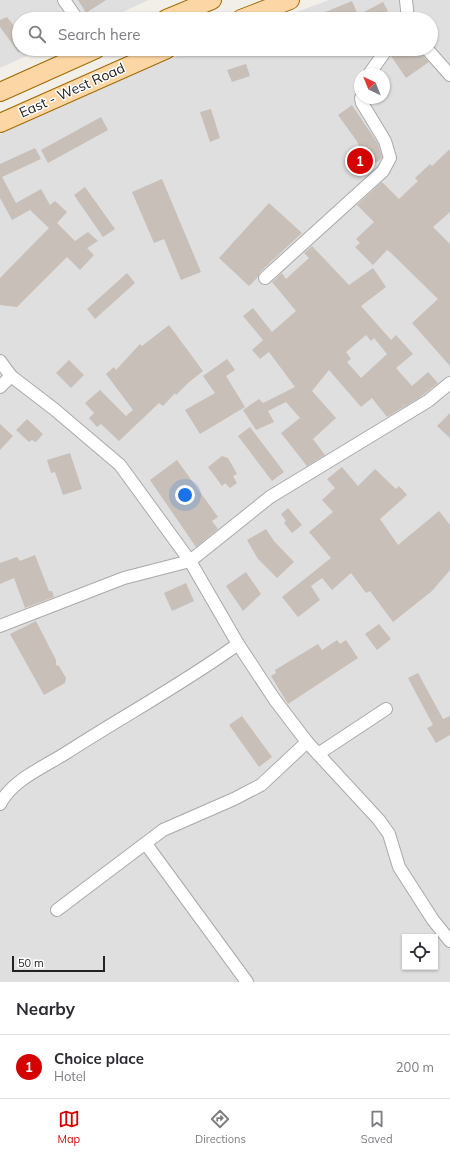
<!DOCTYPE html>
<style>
body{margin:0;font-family:Mulish,sans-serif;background:#f2f2f3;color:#2b2b33}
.controls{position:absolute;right:12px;bottom:12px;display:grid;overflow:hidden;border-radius:0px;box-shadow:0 1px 3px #0004}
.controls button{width:36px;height:36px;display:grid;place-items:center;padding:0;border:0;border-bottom:1px solid #e1e1e2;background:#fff;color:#2b2b33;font:20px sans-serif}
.compass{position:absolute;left:354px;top:68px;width:36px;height:36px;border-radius:50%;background:#fff;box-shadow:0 1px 3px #0004;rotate:317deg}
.scale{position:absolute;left:12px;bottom:10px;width:93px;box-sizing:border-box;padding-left:4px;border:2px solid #222;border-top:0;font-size:11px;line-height:14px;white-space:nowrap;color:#222;-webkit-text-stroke:3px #fff;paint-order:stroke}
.you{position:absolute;left:185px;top:495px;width:14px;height:14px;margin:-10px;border:3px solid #fff;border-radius:50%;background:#1a73e8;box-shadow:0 0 0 6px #1a73e833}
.badge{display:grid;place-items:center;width:26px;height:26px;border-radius:50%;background:#d40000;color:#fff;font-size:13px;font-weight:700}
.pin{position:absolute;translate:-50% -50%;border:2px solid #fff;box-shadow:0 1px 4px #0006}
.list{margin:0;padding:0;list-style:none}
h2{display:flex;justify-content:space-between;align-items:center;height:52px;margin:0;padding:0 16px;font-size:17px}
h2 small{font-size:13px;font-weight:400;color:#7c7c81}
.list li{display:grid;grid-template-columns:26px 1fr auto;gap:12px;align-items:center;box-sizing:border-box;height:64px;padding:0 16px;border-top:1px solid #e1e1e2}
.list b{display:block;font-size:15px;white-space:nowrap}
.list p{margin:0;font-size:13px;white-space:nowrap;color:#7c7c81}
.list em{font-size:13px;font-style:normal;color:#7c7c81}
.icon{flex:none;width:22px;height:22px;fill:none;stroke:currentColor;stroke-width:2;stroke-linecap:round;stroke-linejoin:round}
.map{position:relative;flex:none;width:450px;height:982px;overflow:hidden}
.search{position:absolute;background:#fff;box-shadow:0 1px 3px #0004;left:12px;right:12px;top:12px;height:44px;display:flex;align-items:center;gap:10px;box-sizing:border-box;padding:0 14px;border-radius:22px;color:#7c7c81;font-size:15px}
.sheet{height:116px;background:#fff}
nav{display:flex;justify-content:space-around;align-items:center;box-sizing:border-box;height:56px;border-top:1px solid #e1e1e2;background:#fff;font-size:11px;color:#7c7c81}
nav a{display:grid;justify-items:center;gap:2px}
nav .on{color:#d40000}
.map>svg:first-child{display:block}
.residential{fill:#e0dfdf;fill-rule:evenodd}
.building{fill:#c7bfb8;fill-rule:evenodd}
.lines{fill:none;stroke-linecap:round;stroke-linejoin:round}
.street-casing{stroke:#a9a9a9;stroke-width:14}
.primary-casing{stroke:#a06b00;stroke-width:20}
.street{stroke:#fff;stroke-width:12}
.primary{stroke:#fcd6a4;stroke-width:18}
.labels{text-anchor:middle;stroke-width:3;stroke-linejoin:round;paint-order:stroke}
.street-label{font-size:14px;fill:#222;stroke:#fff}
</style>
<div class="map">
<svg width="450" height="982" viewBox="0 0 450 982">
<rect width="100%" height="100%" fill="#f2efe9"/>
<g class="residential">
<polygon points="0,0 149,0 107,19 19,19 19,49 42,49 0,68"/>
<path d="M 329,0 L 450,0 L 450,982 L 0,982 L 0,134 L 138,71 L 197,49 L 431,49 L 431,19 L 278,19 ZM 360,74 L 384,74 L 384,98 L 360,98 ZM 405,937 L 435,937 L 435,967 L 405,967 Z"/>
</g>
<g class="building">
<polygon points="78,0 106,0 86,13"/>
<polygon points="352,1 358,15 383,2 388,11 384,13 387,19 308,19"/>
<polygon points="7,17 19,32 19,53 0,27 0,20"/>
<polygon points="394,49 420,49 421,54 429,62 406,78 391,56"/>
<polygon points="246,64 250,76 232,82 227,70"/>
<polygon points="352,105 378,144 382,157 380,160 370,166 356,140 338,115"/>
<polygon points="211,109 220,138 210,142 200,112"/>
<polygon points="101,117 108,130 48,163 41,150"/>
<polygon points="35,148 41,159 2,177 16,203 41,189 50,205 55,201 67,212 57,223 75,241 88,232 98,241 87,248 94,255 80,270 67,257 17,307 0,305 0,278 49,228 30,210 12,220 0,198 0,164"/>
<polygon points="450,149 450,212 433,227 450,244 450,366 412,323 438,299 390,252 387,250 373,265 355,247 360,243 356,239 374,222 357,205 382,182 399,199 418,181 415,178 430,164 432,166"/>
<polygon points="162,179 201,272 181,280 164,239 154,243 132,192"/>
<polygon points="85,187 115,229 103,237 74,195"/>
<polygon points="269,203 302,233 260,272 258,277 249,286 219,258"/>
<path d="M 312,246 L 349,285 L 373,268 L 386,287 L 361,306 L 391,340 L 396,335 L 413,354 L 396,368 L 412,386 L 428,372 L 438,383 L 419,398 L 387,417 L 372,398 L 361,407 L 329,370 L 312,391 L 336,418 L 313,439 L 325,455 L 307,466 L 281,433 L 300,418 L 286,402 L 268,411 L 274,422 L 256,430 L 243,410 L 259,399 L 263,403 L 295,387 L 269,352 L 260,359 L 252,350 L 263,340 L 243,316 L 253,308 L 272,332 L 296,311 L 272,282 L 282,273 L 286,279 L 309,258 L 304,253 ZM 366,335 L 371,341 L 374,338 L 387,354 L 361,378 L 347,362 L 351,359 L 346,352 Z"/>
<polygon points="127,273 135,283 95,319 87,309"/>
<polygon points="169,325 203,371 188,383 176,395 175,393 163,406 159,403 119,441 101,424 97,427 89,418 94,413 85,403 100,390 126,416 133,410 106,374 114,367 116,370 140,344 142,346"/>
<polygon points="227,359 235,370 226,376 245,407 200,434 185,410 215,393 203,376"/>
<polygon points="69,360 84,375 71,388 56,373"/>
<polygon points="450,413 450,438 437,426"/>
<polygon points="27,419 43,434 36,442 32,440 29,442 16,430"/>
<polygon points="0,424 13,436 0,450"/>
<polygon points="250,427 284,472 272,481 238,436"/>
<polygon points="70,453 82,489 63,495 55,472 51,473 47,460"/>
<polygon points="222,456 228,458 237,474 233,476 237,483 230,488 225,483 222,486 208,467"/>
<polygon points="177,460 218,517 212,521 218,529 196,547 150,480"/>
<polygon points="342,467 358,486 375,469 396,489 399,486 407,495 380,519 398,545 439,511 450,525 450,570 432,591 393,622 370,591 366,593 351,573 332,590 322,578 311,586 320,600 298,617 282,597 331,558 309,532 333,512 322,500 335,488 327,479"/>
<polygon points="288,508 302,525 292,533 284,523 286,521 281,514"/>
<polygon points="266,529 274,541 294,562 277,578 258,559 247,540"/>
<polygon points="35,555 49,591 52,591 54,597 25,608 14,578 0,584 0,563 17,557 20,561"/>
<polygon points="246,572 261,594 243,611 226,586"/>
<polygon points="186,583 194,601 172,611 164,593"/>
<polygon points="36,621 56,660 56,665 59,666 66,678 65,683 44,695 10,634"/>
<polygon points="379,624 391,639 377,650 365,634"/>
<polygon points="337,640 340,644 346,640 358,658 288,704 271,676 276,673 275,670 318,644 322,650"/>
<polygon points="418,673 443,719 450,716 450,735 436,743 427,728 433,725 408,678"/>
<polygon points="242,716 272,757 259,767 229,725"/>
</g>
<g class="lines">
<defs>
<g id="street">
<polyline points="64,0 77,19"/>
<polyline points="406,0 408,19"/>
<polyline points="427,49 450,75"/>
<polyline points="369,74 387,49"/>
<polyline points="265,278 383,171 390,158 385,141 362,103 361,98"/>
<polyline points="0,361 11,376 54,409 120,465 190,561 238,644 275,700 307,742 379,820 389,834 399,867 433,920 450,941"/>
<polyline points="0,387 11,376"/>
<polyline points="0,626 124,578 190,561 270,497 428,401 450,383"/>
<polyline points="318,754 386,709"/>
<path d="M 0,804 C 12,780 44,767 66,753 C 123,716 183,684 238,644"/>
<polyline points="146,844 247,982"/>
<polyline points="57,910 163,830 234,799 261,785 307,742"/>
</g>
<g id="primary">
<polyline points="166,19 212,0"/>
<polyline points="241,19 290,0"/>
<polyline points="0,92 96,49"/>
<polyline points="0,123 167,49"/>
</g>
</defs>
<use href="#street" class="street-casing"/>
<use href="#primary" class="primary-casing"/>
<use href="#street" class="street"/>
<use href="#primary" class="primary"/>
</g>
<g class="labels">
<g class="street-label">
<text transform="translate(72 90) rotate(-24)" y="5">East - West Road</text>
</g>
</g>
</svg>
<div class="controls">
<button><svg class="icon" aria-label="locate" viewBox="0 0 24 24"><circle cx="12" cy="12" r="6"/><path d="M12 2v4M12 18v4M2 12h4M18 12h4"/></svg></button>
</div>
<svg class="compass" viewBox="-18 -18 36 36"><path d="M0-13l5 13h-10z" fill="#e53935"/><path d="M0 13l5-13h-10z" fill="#7c7c81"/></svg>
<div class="scale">50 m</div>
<div class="you"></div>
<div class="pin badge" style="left:360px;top:161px">1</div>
<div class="search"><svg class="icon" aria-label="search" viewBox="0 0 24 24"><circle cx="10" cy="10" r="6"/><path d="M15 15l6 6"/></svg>Search here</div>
</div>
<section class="sheet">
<h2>Nearby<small></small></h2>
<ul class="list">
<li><span class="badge">1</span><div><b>Choice place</b><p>Hotel</p></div><em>200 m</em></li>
</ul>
</section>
<nav>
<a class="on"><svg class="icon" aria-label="map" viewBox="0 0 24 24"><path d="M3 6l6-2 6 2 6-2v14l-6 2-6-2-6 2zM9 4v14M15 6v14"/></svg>Map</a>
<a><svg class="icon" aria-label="directions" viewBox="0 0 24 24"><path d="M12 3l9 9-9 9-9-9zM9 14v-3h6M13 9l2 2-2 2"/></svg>Directions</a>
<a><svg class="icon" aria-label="saved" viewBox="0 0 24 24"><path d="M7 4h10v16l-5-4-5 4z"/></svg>Saved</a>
</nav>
